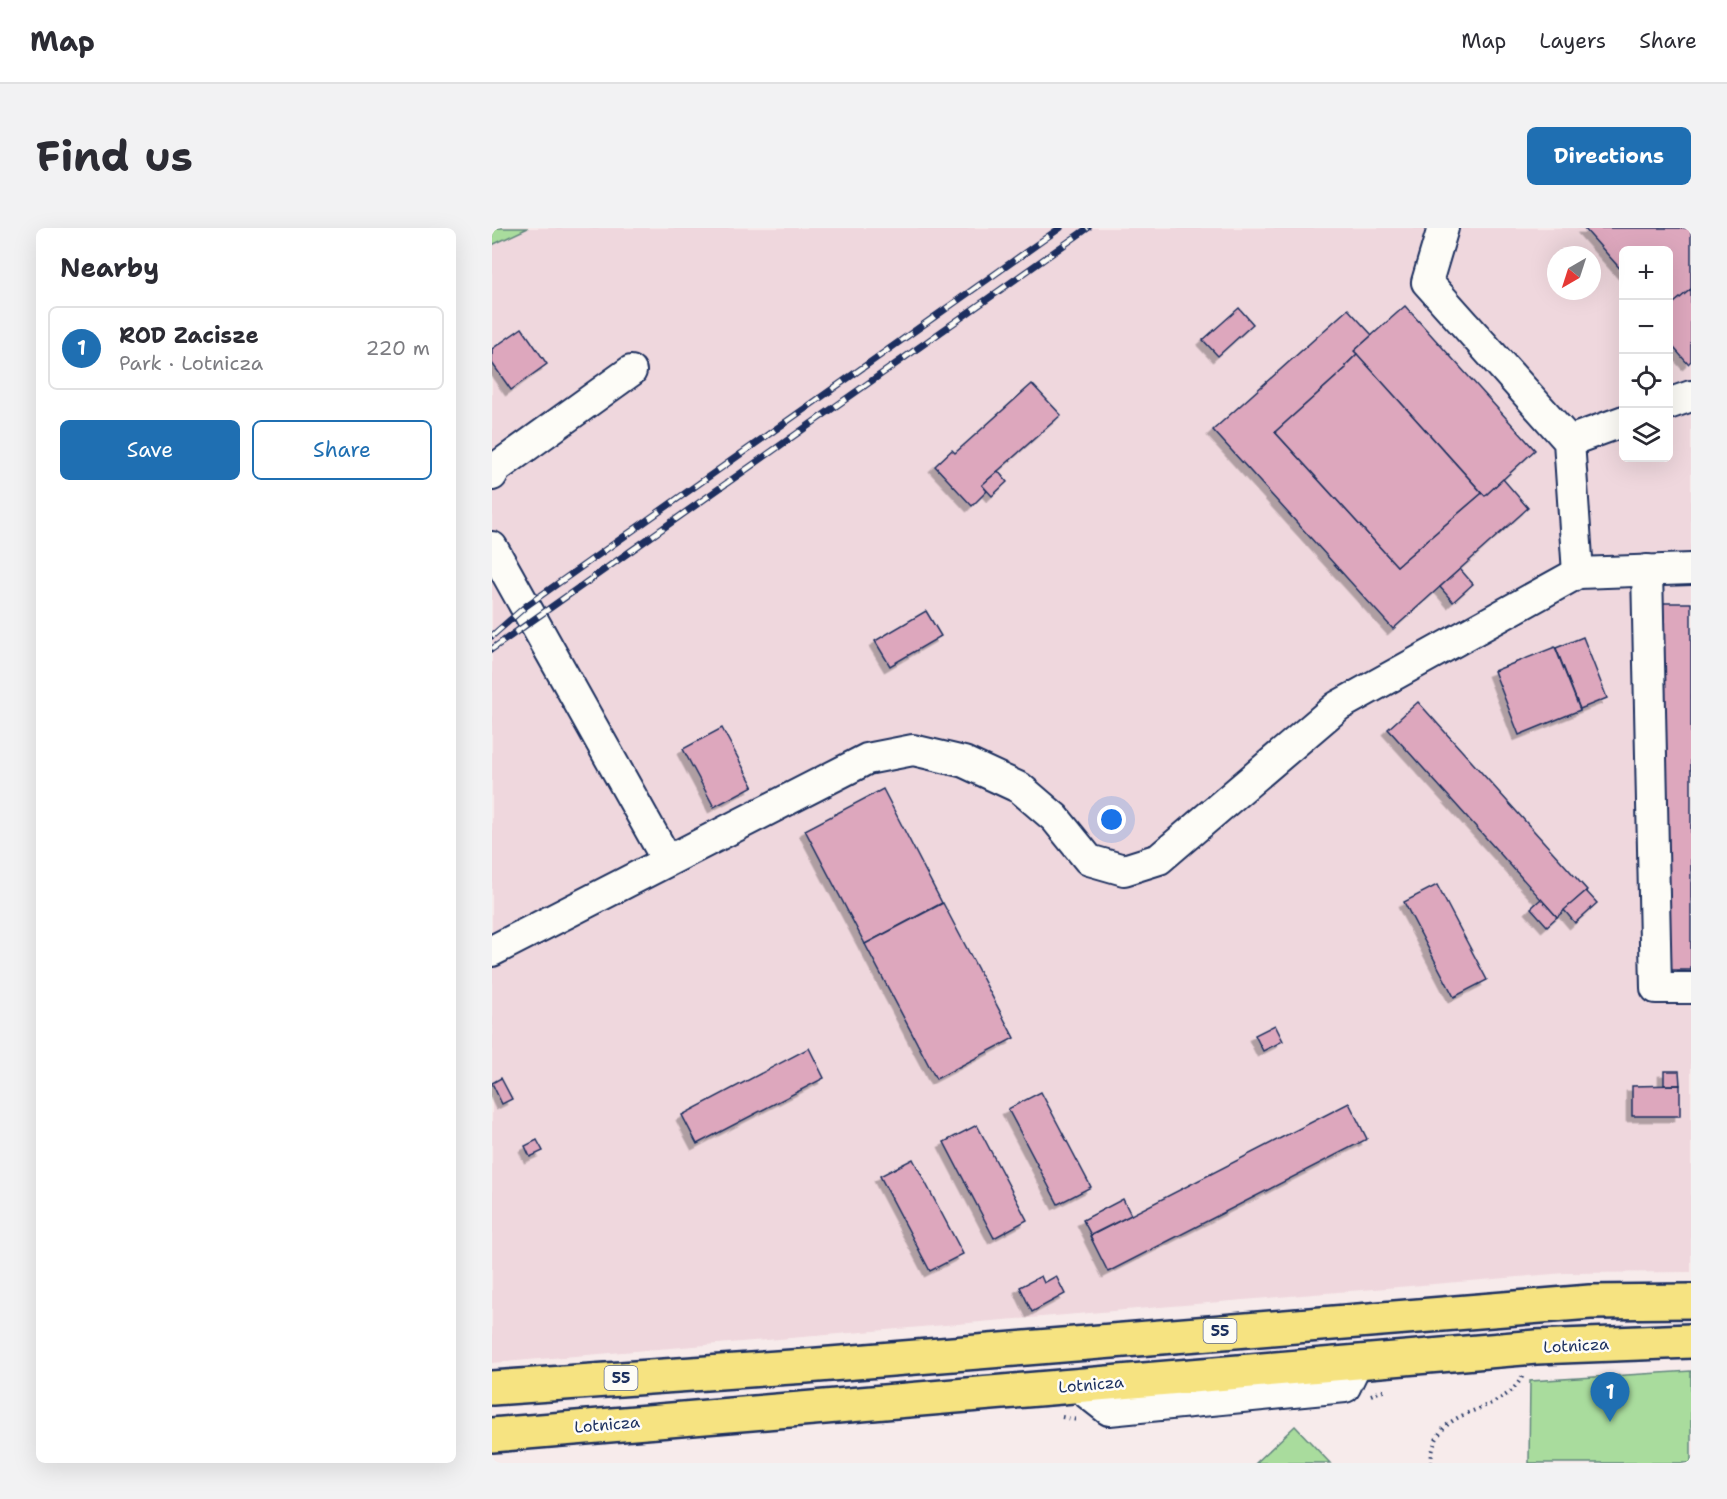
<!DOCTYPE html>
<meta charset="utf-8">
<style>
body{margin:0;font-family:"Shantell Sans",sans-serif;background:#f2f2f3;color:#2b2b33}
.controls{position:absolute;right:18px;top:18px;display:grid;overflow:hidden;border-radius:9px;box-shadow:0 6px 24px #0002}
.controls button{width:54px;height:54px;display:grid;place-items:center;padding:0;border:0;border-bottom:2px solid #e1e1e2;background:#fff;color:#2b2b33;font:30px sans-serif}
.compass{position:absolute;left:1055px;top:18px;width:54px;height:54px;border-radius:50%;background:#fff;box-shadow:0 6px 24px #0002;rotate:219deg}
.you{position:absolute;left:620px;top:592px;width:21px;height:21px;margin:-15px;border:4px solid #fff;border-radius:50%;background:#1a73e8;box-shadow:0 0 0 9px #1a73e833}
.badge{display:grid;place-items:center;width:39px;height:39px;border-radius:50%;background:#1f6fb2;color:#fff;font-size:20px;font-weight:700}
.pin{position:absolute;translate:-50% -50px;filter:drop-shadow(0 2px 3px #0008)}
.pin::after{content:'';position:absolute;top:32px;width:21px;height:18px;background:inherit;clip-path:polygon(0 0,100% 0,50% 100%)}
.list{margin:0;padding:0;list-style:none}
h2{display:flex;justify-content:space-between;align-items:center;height:78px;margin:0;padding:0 24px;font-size:26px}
h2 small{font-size:20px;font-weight:400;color:#7c7c81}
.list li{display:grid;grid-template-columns:39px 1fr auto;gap:18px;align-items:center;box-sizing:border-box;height:84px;margin:0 12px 12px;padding:0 12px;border:2px solid #e1e1e2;border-radius:9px}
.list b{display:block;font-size:22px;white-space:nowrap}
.list p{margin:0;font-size:20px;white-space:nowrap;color:#7c7c81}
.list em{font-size:20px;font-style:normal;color:#7c7c81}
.actions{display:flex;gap:12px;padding:18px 24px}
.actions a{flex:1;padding:14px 0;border:2px solid #1f6fb2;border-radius:9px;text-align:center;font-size:21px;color:#1f6fb2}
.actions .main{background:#1f6fb2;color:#fff}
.icon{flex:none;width:33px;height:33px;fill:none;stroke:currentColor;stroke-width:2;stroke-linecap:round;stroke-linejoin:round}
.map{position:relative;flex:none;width:1199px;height:1235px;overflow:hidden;border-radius:9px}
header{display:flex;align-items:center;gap:36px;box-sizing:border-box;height:84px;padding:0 30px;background:#fff;border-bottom:2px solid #e1e1e2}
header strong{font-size:28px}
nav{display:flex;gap:33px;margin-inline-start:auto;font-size:21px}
.intro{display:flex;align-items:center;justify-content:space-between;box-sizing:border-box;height:144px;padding:0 36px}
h1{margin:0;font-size:42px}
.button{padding:15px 27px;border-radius:9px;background:#1f6fb2;color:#fff;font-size:21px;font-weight:700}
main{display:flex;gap:36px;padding:0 36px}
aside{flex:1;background:#fff;border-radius:9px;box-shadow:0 6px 24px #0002}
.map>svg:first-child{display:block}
.built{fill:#efd7dd;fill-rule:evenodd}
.green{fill:#a9dc9d;stroke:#62867e;stroke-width:1.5}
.building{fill:#dda7bd;stroke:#1b2f5e;stroke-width:1.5;filter:url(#shadow)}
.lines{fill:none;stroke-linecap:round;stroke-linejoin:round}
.minor-casing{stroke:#1b2f5e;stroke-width:34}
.major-casing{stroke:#1b2f5e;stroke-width:38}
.path{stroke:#1b2f5e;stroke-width:4;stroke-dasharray:1.5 4.5;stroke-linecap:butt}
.minor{stroke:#fdfcf7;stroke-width:30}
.major{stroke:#f6e381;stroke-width:33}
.rail-casing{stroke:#1b2f5e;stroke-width:7}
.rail{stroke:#fdfcf7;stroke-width:4.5;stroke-dasharray:14;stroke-linecap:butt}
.labels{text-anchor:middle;stroke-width:5;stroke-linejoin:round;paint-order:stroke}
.shield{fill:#fdfcf7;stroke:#5f6c8c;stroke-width:1.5}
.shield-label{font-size:15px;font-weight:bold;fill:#1b2f5e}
.street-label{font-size:16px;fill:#1b2f5e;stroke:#fdfcf7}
</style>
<header>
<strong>Map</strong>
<nav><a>Map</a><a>Layers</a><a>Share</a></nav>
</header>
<div class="intro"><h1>Find us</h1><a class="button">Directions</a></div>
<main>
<aside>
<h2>Nearby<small></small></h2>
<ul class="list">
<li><span class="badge">1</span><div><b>ROD Zacisze</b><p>Park · Lotnicza</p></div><em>220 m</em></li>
</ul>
<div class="actions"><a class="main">Save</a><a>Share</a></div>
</aside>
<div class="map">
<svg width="1199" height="1235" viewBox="0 0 1199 1235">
<defs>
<filter id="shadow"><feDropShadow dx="-5.5" dy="5.5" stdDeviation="0" flood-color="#0004"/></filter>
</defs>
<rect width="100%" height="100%" fill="#f7ebeb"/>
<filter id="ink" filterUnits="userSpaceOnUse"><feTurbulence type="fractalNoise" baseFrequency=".0167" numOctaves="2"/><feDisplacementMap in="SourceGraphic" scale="12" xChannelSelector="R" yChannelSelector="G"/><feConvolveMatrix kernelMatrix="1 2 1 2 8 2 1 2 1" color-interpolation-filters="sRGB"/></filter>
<g filter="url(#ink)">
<path class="built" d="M 36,0 L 1199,0 L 1199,1044 L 1073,1045 L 0,1135 L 0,17 ZM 1132,22 L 1176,22 L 1176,230 L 1132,230 ZM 1064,27 L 1100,27 L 1100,63 L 1064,63 Z"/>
<g class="green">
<polygon points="0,0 36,0 0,17"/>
<polygon points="1199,1143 1199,1235 1037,1235 1038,1153"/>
<polygon points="803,1198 838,1235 764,1235"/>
</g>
<g class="building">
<polygon points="1092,0 1199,0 1199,61 1176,80 1176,22 1132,22 1132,45"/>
<polygon points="1199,61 1199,133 1196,136 1176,113 1176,80"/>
<polygon points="913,78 1043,222 993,268 862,123"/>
<polygon points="747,80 761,96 726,128 711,112"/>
<polygon points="856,81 880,107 862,123 865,126 853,138 854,140 783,204 905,338 990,265 993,268 1011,251 1036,280 901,401 721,202"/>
<polygon points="30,100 55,136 19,162 0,135 0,121"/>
<polygon points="865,126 990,265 905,338 783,204 854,140 853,138"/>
<polygon points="540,156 569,187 490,257 495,263 480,278 443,238 460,222 463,225"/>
<polygon points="506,243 515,254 500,268 490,257"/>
<polygon points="968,341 981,356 961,374 948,359"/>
<polygon points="1169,375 1199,375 1199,742 1173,742"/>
<polygon points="434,383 449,408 398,438 383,413"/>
<polygon points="1091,409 1115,470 1088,481 1064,420"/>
<polygon points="1063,419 1088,482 1027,507 1002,443"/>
<polygon points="926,474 1095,662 1065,689 896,501"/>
<polygon points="230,500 261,558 222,579 191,521"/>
<polygon points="391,561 450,675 373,716 313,602"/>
<polygon points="945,657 995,752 962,769 912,674"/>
<polygon points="1094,663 1105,675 1083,695 1072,682"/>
<polygon points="1049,671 1065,689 1055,698 1039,680"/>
<polygon points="451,675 522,810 444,851 373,716"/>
<polygon points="783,797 791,813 771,823 763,807"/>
<polygon points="317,820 332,850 205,916 190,887"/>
<polygon points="1172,843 1187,843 1188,857 1172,857"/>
<polygon points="9,850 20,871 10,876 0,855"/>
<polygon points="1188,857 1188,888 1140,888 1140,858"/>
<polygon points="549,864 599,959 566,976 516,881"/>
<polygon points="857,875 875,911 616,1044 598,1008"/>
<polygon points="485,897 535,992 502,1010 452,914"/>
<polygon points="45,912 51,923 38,929 33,918"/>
<polygon points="421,931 471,1026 438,1043 388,948"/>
<polygon points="631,971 639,987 599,1007 591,992"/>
<polygon points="549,1048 552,1055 564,1048 573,1066 540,1084 528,1059"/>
</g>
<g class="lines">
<defs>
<g id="minor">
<polyline points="951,0 935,54 1077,213 1086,345"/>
<polyline points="1176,176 1199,168"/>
<polyline points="1077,213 1132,193"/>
<polyline points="0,247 4,240 139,143"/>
<polyline points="0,319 175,632"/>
<polyline points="1155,342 1164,760 1199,760"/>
<polyline points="0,723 375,531 421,522 472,534 528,560 563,590 597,632 632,642 667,631 846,478 1086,345 1199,341"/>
<polyline points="585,1157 617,1182 853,1159 865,1134"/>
</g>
<g id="major">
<polyline points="0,1160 314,1138 1098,1074 1199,1073"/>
<polyline points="0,1207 1044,1119 1199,1113"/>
</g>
</defs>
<use href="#minor" class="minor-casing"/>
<use href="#major" class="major-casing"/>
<g class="path">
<polyline points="879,1167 895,1161"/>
<polyline points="570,1189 586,1192"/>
<path d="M 939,1235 C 942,1171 1008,1193 1031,1147"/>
</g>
<use href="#minor" class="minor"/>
<use href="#major" class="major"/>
<defs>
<g id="rail">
<polyline points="0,408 34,378 568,0"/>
<polyline points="0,421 596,0"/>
</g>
</defs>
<use href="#rail" class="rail-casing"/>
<use href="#rail" class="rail"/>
</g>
</g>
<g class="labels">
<g class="shield">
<rect x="711.5" y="1091" width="33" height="24" rx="4.5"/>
<rect x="112.5" y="1138" width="33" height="24" rx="4.5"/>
</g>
<g class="shield-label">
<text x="728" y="1108">55</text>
<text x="129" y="1155">55</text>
</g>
<g class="street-label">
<text transform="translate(1084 1117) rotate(-3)" y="6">Lotnicza</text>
<text transform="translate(599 1156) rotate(-5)" y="6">Lotnicza</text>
<text transform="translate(115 1196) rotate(-5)" y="6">Lotnicza</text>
</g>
</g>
</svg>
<div class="controls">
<button>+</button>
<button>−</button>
<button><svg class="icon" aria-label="locate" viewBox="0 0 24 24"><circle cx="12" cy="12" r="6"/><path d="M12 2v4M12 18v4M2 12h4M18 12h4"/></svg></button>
<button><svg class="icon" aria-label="layers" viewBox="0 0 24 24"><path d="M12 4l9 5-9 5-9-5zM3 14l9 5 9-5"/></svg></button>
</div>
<svg class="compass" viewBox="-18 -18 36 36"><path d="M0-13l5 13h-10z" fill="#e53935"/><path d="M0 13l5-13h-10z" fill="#7c7c81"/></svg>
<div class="you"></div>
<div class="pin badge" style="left:1118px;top:1194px">1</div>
</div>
</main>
